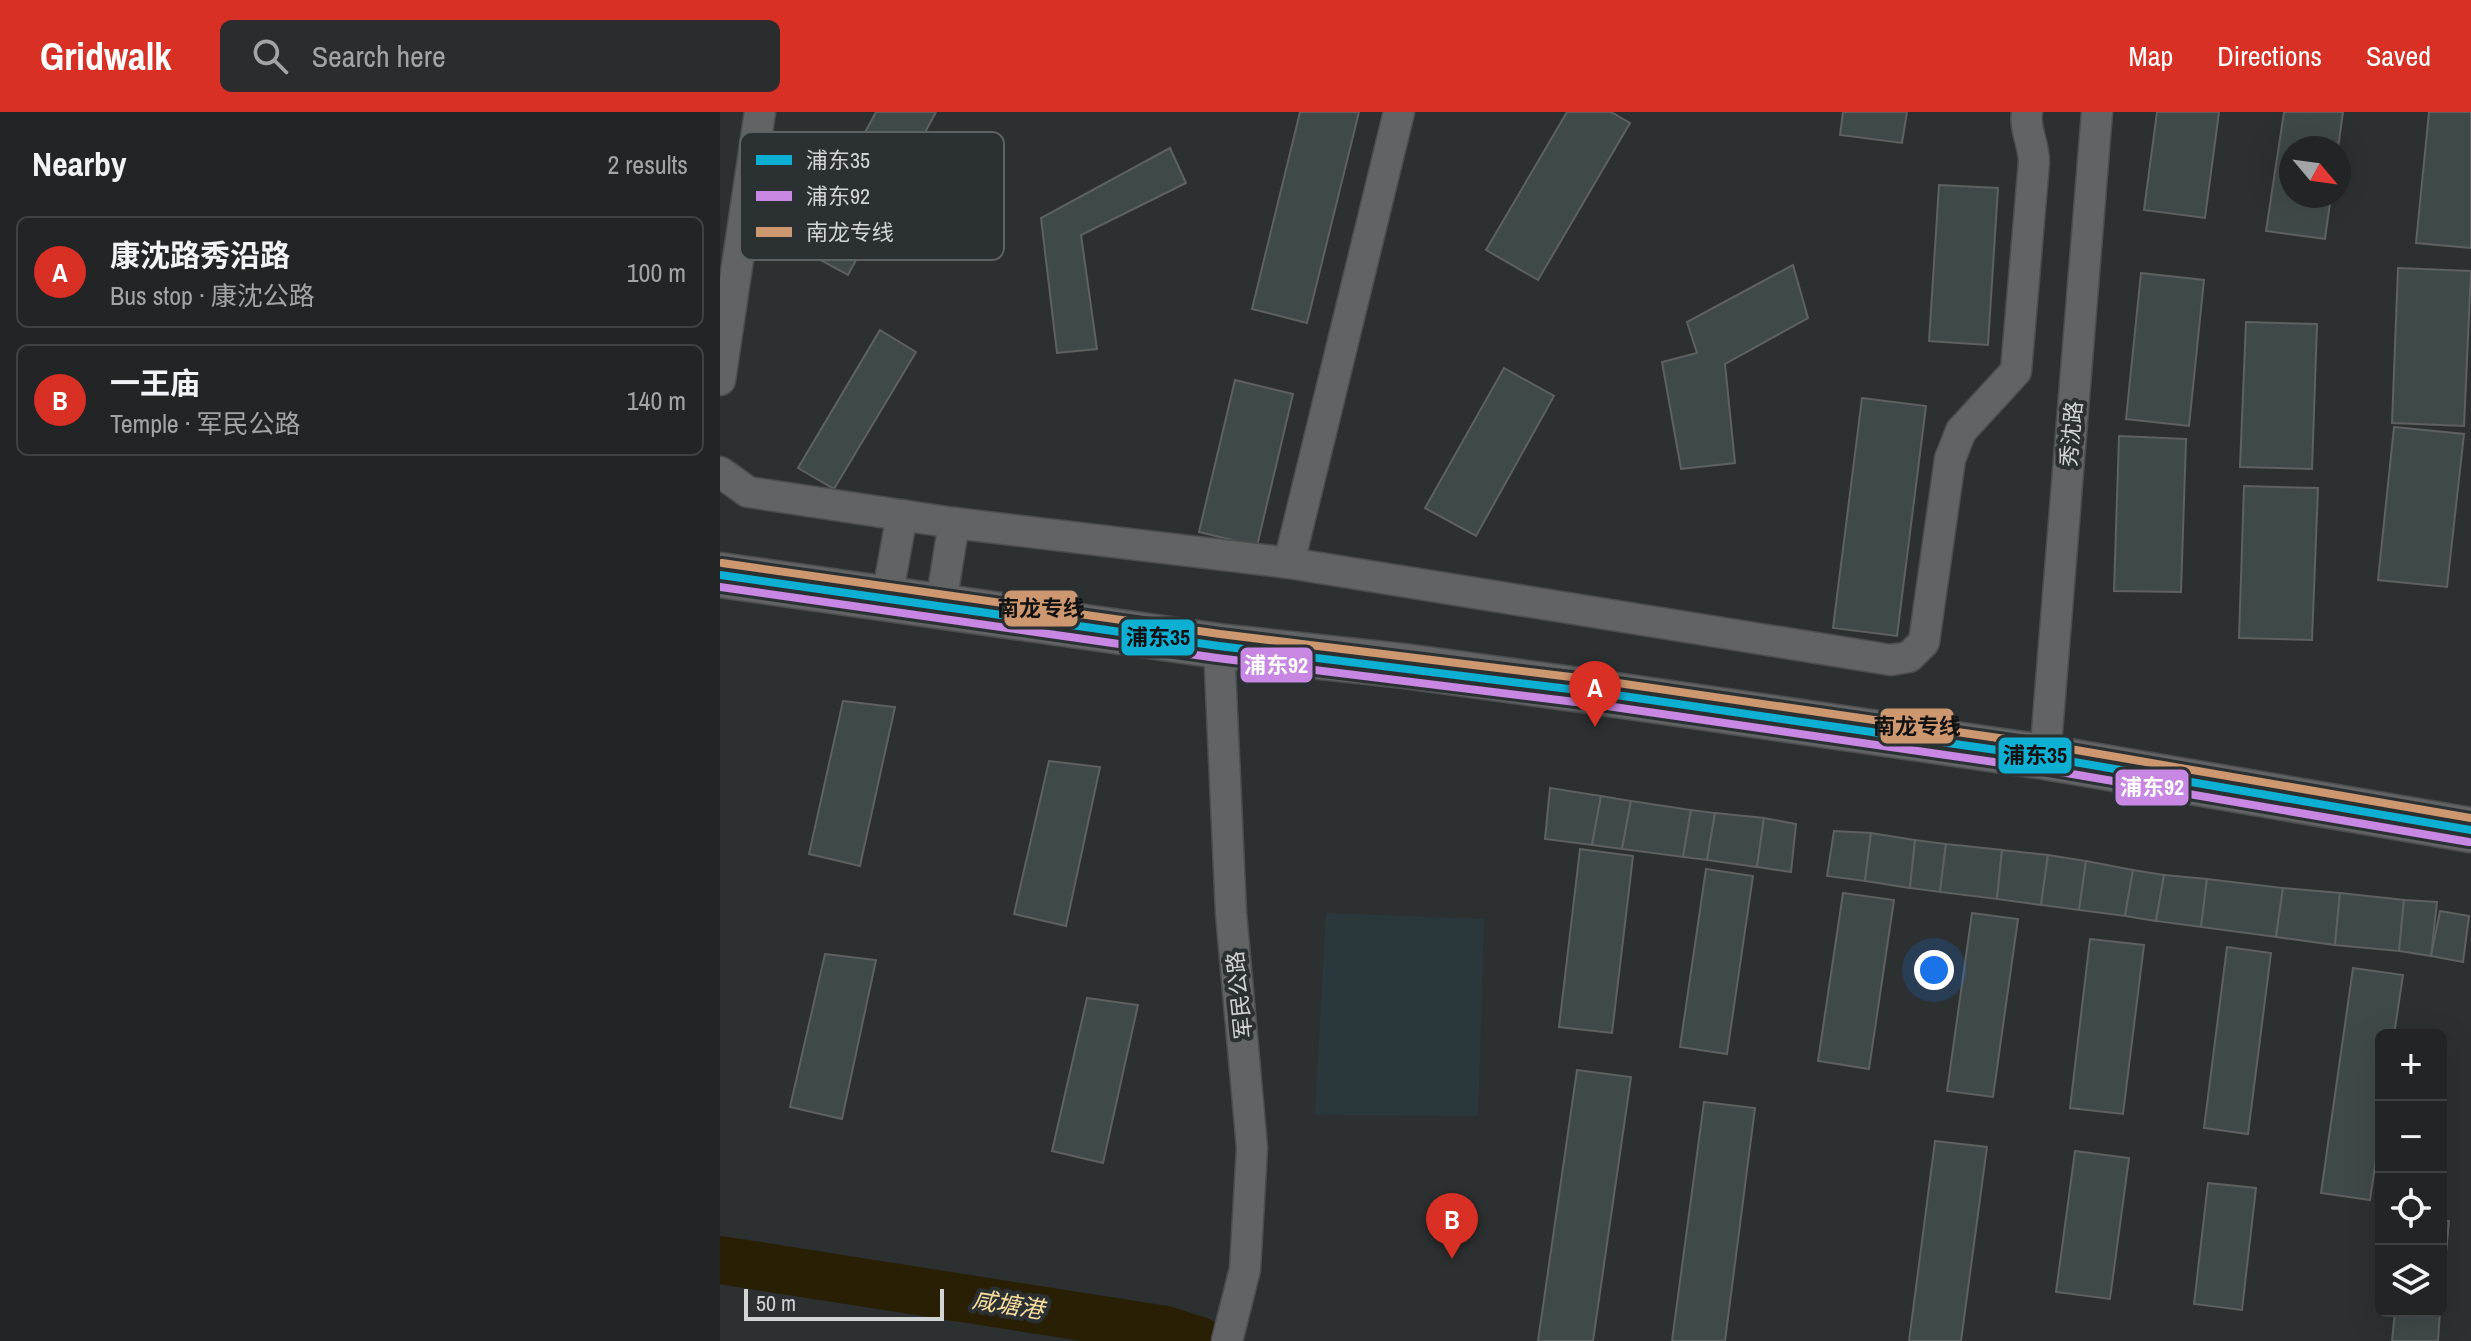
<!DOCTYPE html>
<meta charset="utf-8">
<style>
body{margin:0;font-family:"Archivo Narrow","Noto Sans SC",sans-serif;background:#2a2c2d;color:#f1f3f6}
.controls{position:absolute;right:24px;bottom:24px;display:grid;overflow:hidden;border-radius:12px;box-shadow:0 8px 32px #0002}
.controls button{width:72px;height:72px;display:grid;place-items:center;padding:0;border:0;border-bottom:2px solid #3f4142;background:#222425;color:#f1f3f6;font:40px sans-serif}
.compass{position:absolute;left:1559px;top:24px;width:72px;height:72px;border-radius:50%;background:#222425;box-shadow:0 8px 32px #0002;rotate:119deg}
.scale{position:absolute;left:24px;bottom:20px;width:200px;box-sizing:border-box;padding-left:8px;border:4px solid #d2d5d6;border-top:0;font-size:22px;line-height:28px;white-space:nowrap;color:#d2d5d6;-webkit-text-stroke:6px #2b3133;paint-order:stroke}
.you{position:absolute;left:1214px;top:858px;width:28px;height:28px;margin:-20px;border:6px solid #fff;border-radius:50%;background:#1a73e8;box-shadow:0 0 0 12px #1a73e833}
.badge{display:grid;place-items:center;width:52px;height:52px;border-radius:50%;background:#d93025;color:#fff;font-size:26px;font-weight:700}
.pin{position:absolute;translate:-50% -66px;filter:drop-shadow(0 2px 4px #0008)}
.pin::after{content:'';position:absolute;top:42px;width:28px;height:24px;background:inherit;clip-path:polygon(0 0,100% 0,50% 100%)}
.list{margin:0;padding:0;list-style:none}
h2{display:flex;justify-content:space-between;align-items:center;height:104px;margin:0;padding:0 32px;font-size:34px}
h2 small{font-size:26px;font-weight:400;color:#a2a4a7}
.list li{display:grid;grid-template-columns:52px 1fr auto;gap:24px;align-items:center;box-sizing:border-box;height:112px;margin:0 16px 16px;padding:0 16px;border:2px solid #3f4142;border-radius:12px}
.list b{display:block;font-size:30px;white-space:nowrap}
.list p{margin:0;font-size:26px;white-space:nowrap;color:#a2a4a7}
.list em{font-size:26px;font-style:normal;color:#a2a4a7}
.icon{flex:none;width:44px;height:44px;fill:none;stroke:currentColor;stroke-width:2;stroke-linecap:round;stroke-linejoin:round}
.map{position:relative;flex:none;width:1751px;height:1229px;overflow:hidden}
header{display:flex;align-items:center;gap:48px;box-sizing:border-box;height:112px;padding:0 40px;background:#d93025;color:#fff}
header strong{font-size:38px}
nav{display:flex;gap:44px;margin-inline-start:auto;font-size:28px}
.search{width:560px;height:72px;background:#2a2c2d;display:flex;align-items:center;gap:20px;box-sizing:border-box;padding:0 28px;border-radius:12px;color:#a2a4a7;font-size:30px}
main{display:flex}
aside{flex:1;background:#222425}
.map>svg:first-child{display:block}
.built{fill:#2b383b}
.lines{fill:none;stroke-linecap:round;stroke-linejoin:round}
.river{stroke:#281f05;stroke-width:48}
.building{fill:#40494a;stroke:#5e6061;stroke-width:2}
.street-casing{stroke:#4b4d4e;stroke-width:33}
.secondary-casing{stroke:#4b4d4e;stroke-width:47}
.street{stroke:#616364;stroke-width:30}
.secondary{stroke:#616364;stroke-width:44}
.bus-1-casing{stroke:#2b3133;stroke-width:14}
.bus-2-casing{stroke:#2b3133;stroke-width:14}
.bus-3-casing{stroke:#2b3133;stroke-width:14}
.bus-1{stroke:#0dafd3;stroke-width:8}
.bus-2{stroke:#c787e3;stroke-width:8}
.bus-3{stroke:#cd976f;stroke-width:8}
.labels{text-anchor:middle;stroke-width:8;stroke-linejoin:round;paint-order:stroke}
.street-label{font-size:22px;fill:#d2d5d6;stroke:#2b3133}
.water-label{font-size:24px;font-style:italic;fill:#fadf9f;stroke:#2b3133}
.key{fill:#2b3133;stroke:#5d6264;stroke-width:2}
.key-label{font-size:22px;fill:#d2d5d6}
.line-badge{stroke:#2b3133;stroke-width:3}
.badge-label{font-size:22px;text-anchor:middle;font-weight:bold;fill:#fff}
.pale-badge-label{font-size:22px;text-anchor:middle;font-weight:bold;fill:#111}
</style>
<header>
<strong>Gridwalk</strong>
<div class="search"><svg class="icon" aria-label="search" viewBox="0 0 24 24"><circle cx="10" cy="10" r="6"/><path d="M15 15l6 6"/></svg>Search here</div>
<nav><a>Map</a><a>Directions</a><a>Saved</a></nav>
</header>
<main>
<aside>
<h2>Nearby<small>2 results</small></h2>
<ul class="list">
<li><span class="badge">A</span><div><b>康沈路秀沿路</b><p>Bus stop · 康沈公路</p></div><em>100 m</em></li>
<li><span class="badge">B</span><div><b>一王庙</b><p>Temple · 军民公路</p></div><em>140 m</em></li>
</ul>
</aside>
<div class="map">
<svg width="1751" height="1229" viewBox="0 0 1751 1229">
<rect width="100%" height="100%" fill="#2d3031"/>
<polygon class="built" points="606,801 764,807 758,1004 595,1003"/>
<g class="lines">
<polyline class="river" points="0,1148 446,1218 480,1229"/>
</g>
<g class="building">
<polygon points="156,0 216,0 128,163 82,138"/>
<polygon points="580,0 639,0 587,211 532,197"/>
<polygon points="847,0 891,0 910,11 818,168 766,138"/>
<polygon points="1123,0 1187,0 1182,31 1120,23"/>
<polygon points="1437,0 1499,0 1485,106 1424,98"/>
<polygon points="1564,0 1623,0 1618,36 1571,36 1571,84 1611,84 1605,127 1546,119"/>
<polygon points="1709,0 1751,0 1751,136 1696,131"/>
<polygon points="450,36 466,71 361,123 377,237 337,241 321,106"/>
<polygon points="1219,73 1278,76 1268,233 1209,229"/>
<polygon points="1073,153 1088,206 1005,252 1015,351 961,357 942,250 977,241 967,210"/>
<polygon points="1678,156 1751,159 1744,314 1672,311"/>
<polygon points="1421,161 1484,168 1469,314 1406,307"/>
<polygon points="1526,210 1597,212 1592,357 1520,355"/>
<polygon points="160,218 196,240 114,377 78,356"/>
<polygon points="784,256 834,284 756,424 705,396"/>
<polygon points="515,268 573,282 537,434 479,420"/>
<polygon points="1142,286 1206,294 1177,524 1113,516"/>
<polygon points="1674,315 1744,322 1727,475 1658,468"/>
<polygon points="1399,324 1466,327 1461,480 1394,479"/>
<polygon points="1524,374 1598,376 1592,528 1519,526"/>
<polygon points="123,589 175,595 140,754 89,742"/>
<polygon points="329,649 380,655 346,814 294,802"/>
<polygon points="830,676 881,684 872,733 825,727"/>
<polygon points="881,684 911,689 902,737 872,733"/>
<polygon points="911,689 971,698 963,745 902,737"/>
<polygon points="971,698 995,701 987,748 963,745"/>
<polygon points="995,701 1044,706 1037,755 987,748"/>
<polygon points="1044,706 1076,712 1071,760 1037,755"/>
<polygon points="1114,719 1151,721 1145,769 1107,764"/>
<polygon points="1151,721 1195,728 1190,776 1145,769"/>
<polygon points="1195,728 1226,732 1220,780 1190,776"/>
<polygon points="1226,732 1282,738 1277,787 1220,780"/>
<polygon points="860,737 913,744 892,921 839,915"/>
<polygon points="1282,738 1328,743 1321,793 1277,787"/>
<polygon points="1328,743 1366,749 1359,798 1321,793"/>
<polygon points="1366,749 1413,758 1405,804 1359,798"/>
<polygon points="986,757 1033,764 1007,942 960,935"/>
<polygon points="1413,758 1444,763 1436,809 1405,804"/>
<polygon points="1444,763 1487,767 1481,815 1436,809"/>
<polygon points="1487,767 1563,776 1556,825 1481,815"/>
<polygon points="1563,776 1620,781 1615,833 1556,825"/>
<polygon points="1123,781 1174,788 1149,957 1098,949"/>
<polygon points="1620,781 1684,788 1679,839 1615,833"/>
<polygon points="1684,788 1717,790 1711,844 1679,839"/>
<polygon points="1720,799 1749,804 1743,850 1711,844"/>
<polygon points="1252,801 1298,807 1273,985 1227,979"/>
<polygon points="1370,827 1424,833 1403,1002 1350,996"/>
<polygon points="1507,835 1551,841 1528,1022 1484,1016"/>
<polygon points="105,842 156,848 122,1007 70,995"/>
<polygon points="1633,856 1683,863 1674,923 1661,923 1661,1014 1650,1088 1601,1081"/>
<polygon points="367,886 418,893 383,1051 332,1039"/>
<polygon points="857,958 911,965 873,1229 818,1229"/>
<polygon points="984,990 1035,996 1005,1229 952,1229"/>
<polygon points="1215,1029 1267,1035 1241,1229 1189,1229"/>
<polygon points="1355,1039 1409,1046 1390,1187 1336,1180"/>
<polygon points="1488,1071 1536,1076 1522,1198 1474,1192"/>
<polygon points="1721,1108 1729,1109 1721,1193"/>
<polygon points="1675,1199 1720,1199 1718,1229 1672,1229"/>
</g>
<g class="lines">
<defs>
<g id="street">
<polyline points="0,268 40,0"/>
<path d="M 0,360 L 28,380 L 234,411 L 569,451 L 1171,548 L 1189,545 L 1204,530 L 1230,347 L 1241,319 L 1296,259 L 1314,50 C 1314,32 1304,17 1307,0"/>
<polyline points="569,451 679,0"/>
<polyline points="167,485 182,403"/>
<polyline points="221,491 234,411"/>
<polyline points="499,534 511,801 532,1036 525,1157 507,1229"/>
<polyline points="1325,645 1377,0"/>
</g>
<polyline id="secondary" points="0,463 499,534 684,554 882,581 1325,645 1751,718"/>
</defs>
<use href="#street" class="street-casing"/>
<use href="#secondary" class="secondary-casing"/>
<use href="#street" class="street"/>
<use href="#secondary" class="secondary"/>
<defs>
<polyline id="bus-1" points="0,463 499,534 882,581 1325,645 1751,718"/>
<polyline id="bus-2" points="0,475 497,546 880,593 1323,657 1749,730"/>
<polyline id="bus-3" points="2,451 500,522 884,569 1327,633 1751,706"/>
</defs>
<use href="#bus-1" class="bus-1-casing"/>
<use href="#bus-2" class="bus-2-casing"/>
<use href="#bus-3" class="bus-3-casing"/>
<use href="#bus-1" class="bus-1"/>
<use href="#bus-2" class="bus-2"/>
<use href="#bus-3" class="bus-3"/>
</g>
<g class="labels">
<g class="street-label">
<text transform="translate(1351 322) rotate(-85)" y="8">秀沈路</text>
<text transform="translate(519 883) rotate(-96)" y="8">军民公路</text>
</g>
<g class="water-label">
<text transform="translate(288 1193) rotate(9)" y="8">咸塘港</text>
</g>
</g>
<rect x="20" y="20" width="264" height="128" rx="12" class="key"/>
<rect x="36" y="43" width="36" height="10" fill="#0dafd3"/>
<rect x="36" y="79" width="36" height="10" fill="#c787e3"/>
<rect x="36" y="115" width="36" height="10" fill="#cd976f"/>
<g class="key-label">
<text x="86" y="56">浦东35</text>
<text x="86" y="92">浦东92</text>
<text x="86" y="128">南龙专线</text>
</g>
<g class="line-badge">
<rect x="283" y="477" width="76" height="39" rx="8" fill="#cd976f"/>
<rect x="400" y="506" width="76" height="39" rx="8" fill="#0dafd3"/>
<rect x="519" y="534" width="75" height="38" rx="8" fill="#c787e3"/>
<rect x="1159" y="595" width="76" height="38" rx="8" fill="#cd976f"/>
<rect x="1277" y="624" width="76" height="39" rx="8" fill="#0dafd3"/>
<rect x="1394" y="656" width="76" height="39" rx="8" fill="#c787e3"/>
</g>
<g class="badge-label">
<text x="556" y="561">浦东92</text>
<text x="1432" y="683">浦东92</text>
</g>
<g class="pale-badge-label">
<text x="321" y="504">南龙专线</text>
<text x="438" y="533">浦东35</text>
<text x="1197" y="622">南龙专线</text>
<text x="1315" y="651">浦东35</text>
</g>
</svg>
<div class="controls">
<button>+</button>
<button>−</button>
<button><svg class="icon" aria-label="locate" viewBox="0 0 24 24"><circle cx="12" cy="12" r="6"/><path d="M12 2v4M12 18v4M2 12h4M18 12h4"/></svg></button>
<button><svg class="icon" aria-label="layers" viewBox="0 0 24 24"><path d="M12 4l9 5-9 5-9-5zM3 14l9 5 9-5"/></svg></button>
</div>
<svg class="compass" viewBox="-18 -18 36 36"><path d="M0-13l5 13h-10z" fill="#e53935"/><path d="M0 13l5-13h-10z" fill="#a2a4a7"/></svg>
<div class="scale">50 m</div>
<div class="you"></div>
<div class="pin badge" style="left:875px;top:615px">A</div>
<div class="pin badge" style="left:732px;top:1147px">B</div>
</div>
</main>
